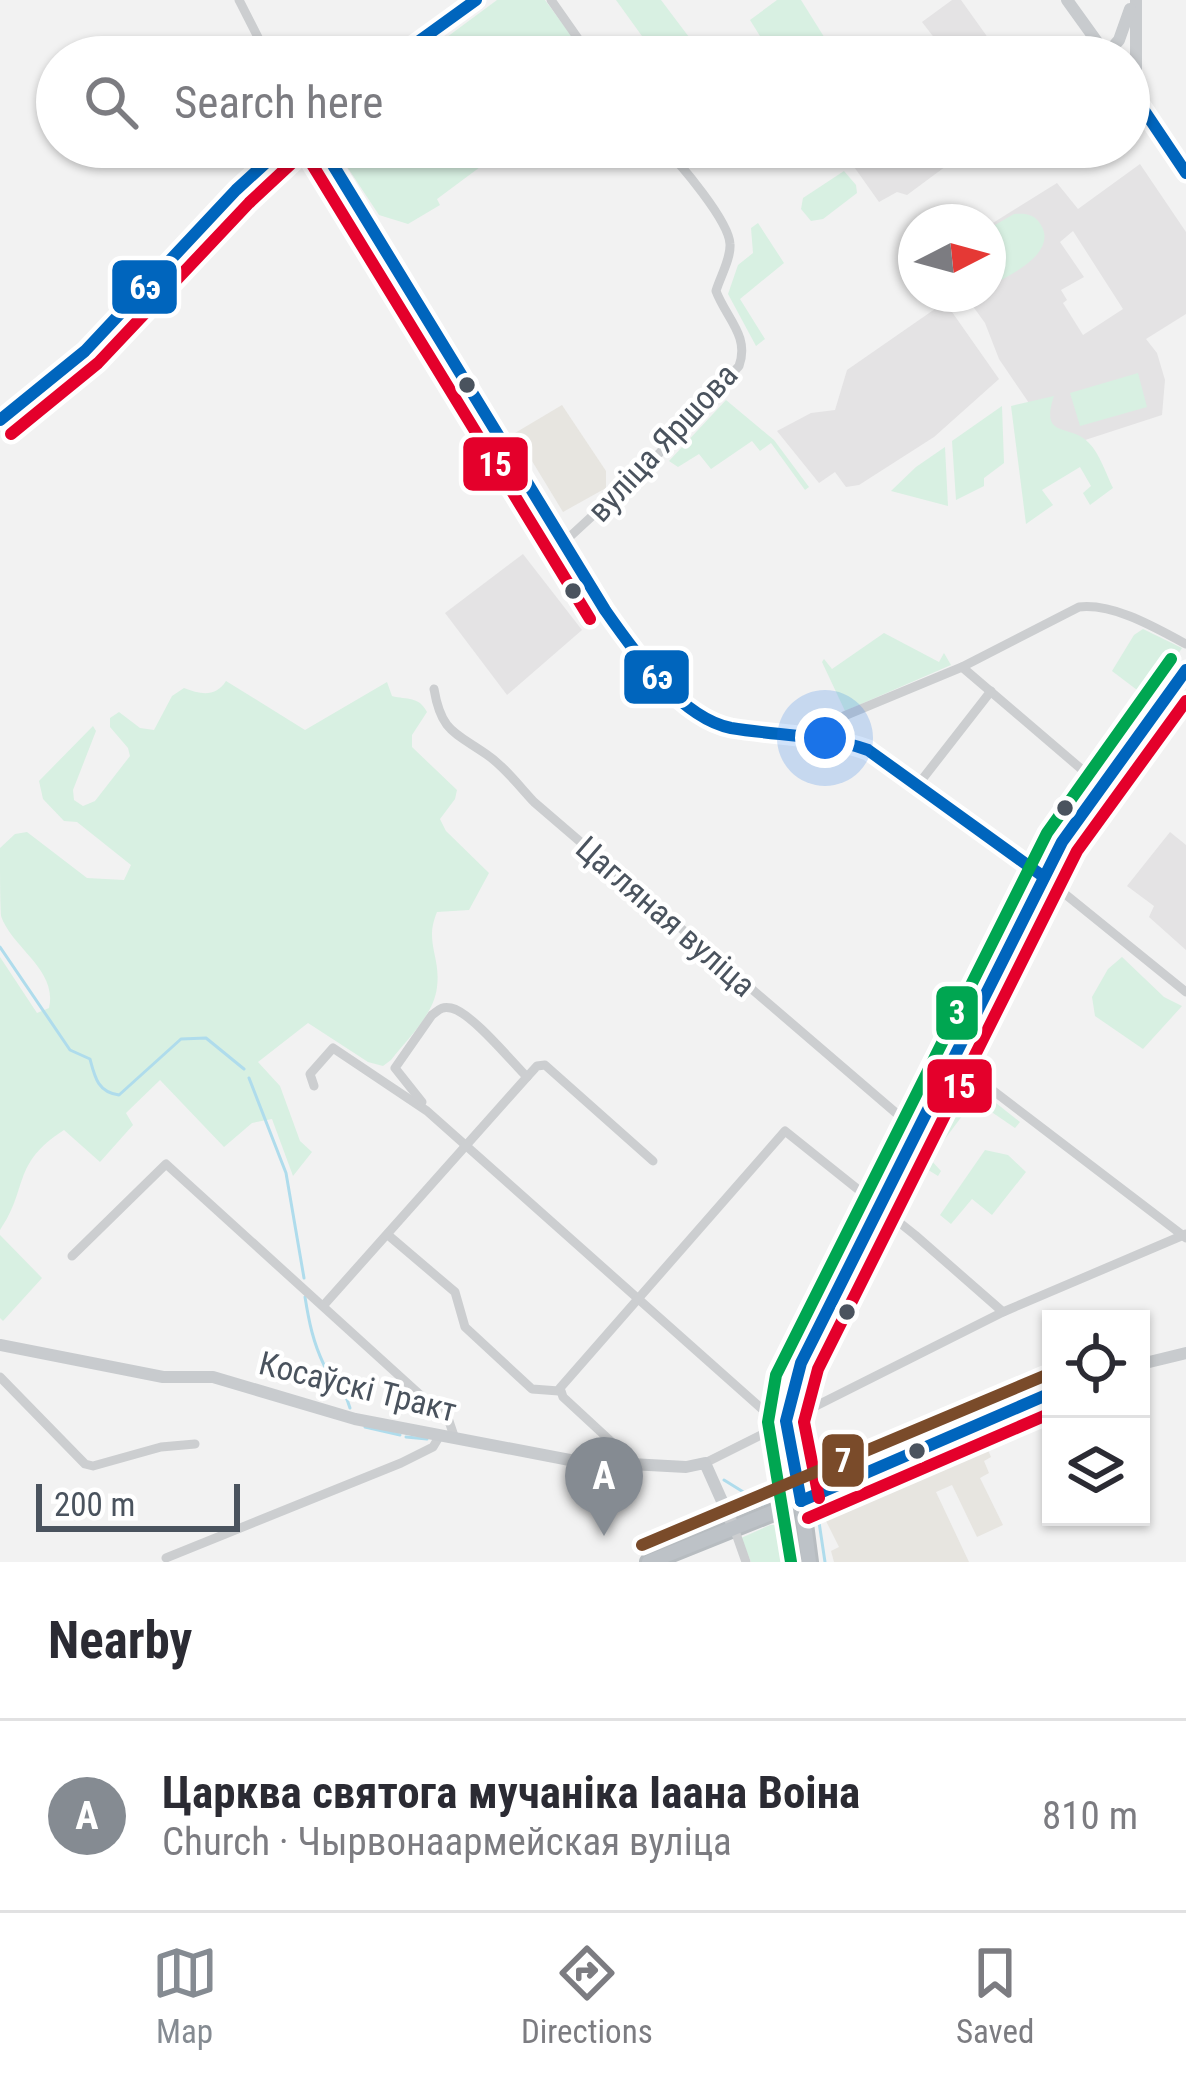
<!DOCTYPE html>
<meta charset="utf-8">
<style>
body{margin:0;font-family:"Roboto Condensed",sans-serif;background:#f2f2f3;color:#2b2b33}
.controls{position:absolute;right:36px;bottom:36px;display:grid;overflow:hidden;border-radius:0px;box-shadow:0 3px 9px #0004}
.controls button{width:108px;height:108px;display:grid;place-items:center;padding:0;border:0;border-bottom:3px solid #e1e1e2;background:#fff;color:#2b2b33;font:60px sans-serif}
.compass{position:absolute;left:898px;top:204px;width:108px;height:108px;border-radius:50%;background:#fff;box-shadow:0 3px 9px #0004;rotate:84deg}
.scale{position:absolute;left:36px;bottom:30px;width:204px;box-sizing:border-box;padding-left:12px;border:6px solid #4a535e;border-top:0;font-size:33px;line-height:42px;white-space:nowrap;color:#4a535e;-webkit-text-stroke:9px #fff;paint-order:stroke}
.you{position:absolute;left:825px;top:738px;width:42px;height:42px;margin:-30px;border:9px solid #fff;border-radius:50%;background:#1a73e8;box-shadow:0 0 0 18px #1a73e833}
.badge{display:grid;place-items:center;width:78px;height:78px;border-radius:50%;background:#858b92;color:#fff;font-size:39px;font-weight:700}
.pin{position:absolute;translate:-50% -99px;filter:drop-shadow(0 3px 6px #0008)}
.pin::after{content:'';position:absolute;top:63px;width:42px;height:36px;background:inherit;clip-path:polygon(0 0,100% 0,50% 100%)}
.list{margin:0;padding:0;list-style:none}
h2{display:flex;justify-content:space-between;align-items:center;height:156px;margin:0;padding:0 48px;font-size:51px}
h2 small{font-size:39px;font-weight:400;color:#7c7c81}
.list li{display:grid;grid-template-columns:78px 1fr auto;gap:36px;align-items:center;box-sizing:border-box;height:192px;padding:0 48px;border-top:3px solid #e1e1e2}
.list b{display:block;font-size:45px;white-space:nowrap}
.list p{margin:0;font-size:39px;white-space:nowrap;color:#7c7c81}
.list em{font-size:39px;font-style:normal;color:#7c7c81}
.icon{flex:none;width:66px;height:66px;fill:none;stroke:currentColor;stroke-width:2;stroke-linecap:round;stroke-linejoin:round}
.map{position:relative;flex:none;width:1186px;height:1562px;overflow:hidden}
.search{position:absolute;background:#fff;box-shadow:0 3px 9px #0004;left:36px;right:36px;top:36px;height:132px;display:flex;align-items:center;gap:30px;box-sizing:border-box;padding:0 42px;border-radius:66px;color:#7c7c81;font-size:45px}
.sheet{height:348px;background:#fff}
nav{display:flex;justify-content:space-around;align-items:center;box-sizing:border-box;height:168px;border-top:3px solid #e1e1e2;background:#fff;font-size:33px;color:#7c7c81}
nav a{display:grid;justify-items:center;gap:6px}
nav .on{color:#858b92}
.map>svg:first-child{display:block}
.commercial{fill:#e7e5e0}
.education{fill:#e4e3e4;fill-rule:evenodd}
.green{fill:#d8f0e2}
.lines{fill:none;stroke-linecap:round;stroke-linejoin:round}
.stream{stroke:#afdcec;stroke-width:3}
.highway-casing{stroke:#b7bcc0;stroke-width:20}
.minor{stroke:#ccced0;stroke-width:9}
.major{stroke:#c8cbce;stroke-width:12}
.highway{stroke:#bdc2c7;stroke-width:14}
.bus-1-casing{stroke:#fff;stroke-width:21}
.bus-2-casing{stroke:#fff;stroke-width:21}
.bus-3-casing{stroke:#fff;stroke-width:21}
.bus-4-casing{stroke:#fff;stroke-width:21}
.bus-1{stroke:#0065bd;stroke-width:12}
.bus-2{stroke:#e4002b;stroke-width:12}
.bus-3{stroke:#00a651;stroke-width:12}
.bus-4{stroke:#7a4b2a;stroke-width:12}
.bus-dot{fill:#4a535e;stroke:#fff;stroke-width:4.5}
.labels{text-anchor:middle;stroke-width:9;stroke-linejoin:round;paint-order:stroke}
.street-label{font-size:33px;fill:#4a535e;stroke:#fff}
.line-badge{stroke:#fff;stroke-width:4.5}
.badge-label{font-size:33px;text-anchor:middle;font-weight:bold;fill:#fff}
</style>
<div class="map">
<svg width="1186" height="1562" viewBox="0 0 1186 1562">
<rect width="100%" height="100%" fill="#f2f2f2"/>
<g class="commercial">
<polygon points="562,405 606,471 606,488 563,512 515,433"/>
<polygon points="973,1437 976,1441 983,1439 991,1457 984,1461 989,1473 980,1478 1003,1525 977,1537 952,1485 936,1492 969,1562 834,1562 831,1551 839,1547 824,1517 865,1497 862,1488"/>
</g>
<g class="education">
<polygon points="952,0 961,0 1001,56 949,57 922,22"/>
<polygon points="840,147 962,147 965,152 907,195 897,192 879,202"/>
<path d="M 1140,164 L 1186,232 L 1186,314 L 1146,339 L 1157,353 L 1165,380 L 1162,415 L 1079,442 L 1050,434 L 999,359 L 985,323 L 964,294 L 988,294 L 988,226 L 1057,183 L 1078,209 ZM 1073,231 L 1123,309 L 1083,335 L 1063,303 L 1067,300 L 1061,290 L 1084,277 L 1060,242 Z"/>
<polygon points="945,302 999,379 934,437 859,485 846,487 835,472 819,483 777,431 811,413 835,410 847,370"/>
<polygon points="523,554 582,630 507,695 445,613"/>
<polygon points="1170,832 1186,845 1186,950 1149,917 1154,906 1127,886"/>
</g>
<g class="green">
<polygon points="497,0 545,0 587,57 420,57"/>
<polygon points="616,0 661,0 704,57 689,57 671,40 647,43"/>
<polygon points="777,0 801,0 831,48 818,57 763,57 770,52 750,20"/>
<polygon points="334,147 507,147 437,199 440,205 408,224 379,215"/>
<polygon points="844,171 856,185 857,193 823,219 811,221 801,209 803,198"/>
<path d="M 1014,214 C 1025,213 1035,214 1041,225 C 1058,254 1008,276 988,287 L 988,229 Z"/>
<polygon points="758,223 784,263 740,299 765,339 756,346 728,294 738,265 753,253 751,228"/>
<polygon points="1138,373 1147,407 1080,426 1070,393"/>
<path d="M 1054,396 C 1039,440 1071,423 1089,443 C 1100,454 1106,474 1113,488 L 1090,505 L 1083,493 L 1091,486 L 1080,467 L 1042,490 L 1053,505 L 1026,524 L 1011,406 Z"/>
<polygon points="726,400 774,440 809,487 805,490 771,443 760,451 752,441 711,469 699,454 678,467 669,461"/>
<polygon points="1002,406 1004,463 984,478 984,486 956,500 952,441"/>
<polygon points="945,447 948,506 891,491 916,467"/>
<polygon points="1143,629 1182,648 1149,699 1112,671 1134,635"/>
<polygon points="884,633 939,662 944,653 951,665 845,711 822,662 824,659 832,669"/>
<path d="M 226,681 L 305,730 L 387,682 L 392,696 C 407,700 419,696 427,712 L 412,735 L 412,747 L 457,790 L 455,799 L 440,819 L 446,831 L 489,873 L 469,910 L 437,912 C 424,943 441,956 437,987 C 434,1015 407,1039 391,1060 L 383,1066 L 368,1062 L 308,1023 L 258,1062 L 280,1086 L 300,1141 L 312,1152 L 293,1176 L 272,1119 L 252,1123 L 224,1147 L 160,1080 L 126,1113 L 133,1125 L 100,1162 L 64,1130 C 11,1164 29,1188 0,1230 L 0,957 L 37,1013 L 49,1008 C 58,970 12,948 1,916 C 0,899 0,868 0,848 L 15,834 L 27,832 L 87,878 L 124,880 L 131,865 L 77,822 L 64,821 L 43,799 L 39,781 L 93,726 L 96,731 L 73,790 L 74,800 L 83,806 L 95,801 L 130,756 L 128,748 L 110,727 L 110,718 L 119,712 L 140,728 L 154,730 L 172,696 L 184,688 C 200,694 215,698 226,681 Z"/>
<polygon points="1122,957 1164,997 1182,1006 1143,1049 1095,1016 1092,997 1108,969"/>
<polygon points="962,1076 1020,1122 1015,1128 974,1100 930,1159 941,1171 938,1176 925,1168 895,1212 891,1209"/>
<polygon points="985,1150 1008,1155 1026,1172 992,1215 972,1199 951,1224 940,1215"/>
<polygon points="0,1235 42,1278 3,1321 0,1318"/>
<polygon points="770,1525 776,1525 799,1562 751,1562 741,1538"/>
</g>
<g class="lines">
<g class="stream">
<path d="M 0,947 L 70,1050 L 90,1059 C 95,1078 98,1092 119,1095 L 181,1039 L 206,1038 L 244,1069"/>
<polyline points="249,1078 286,1173 304,1278"/>
<path d="M 305,1297 C 309,1322 313,1342 324,1365 C 332,1381 345,1389 350,1408"/>
<polyline points="365,1427 400,1435"/>
<polyline points="406,1437 427,1439"/>
<polyline points="724,1480 766,1506"/>
<polyline points="812,1513 819,1522 825,1562"/>
</g>
<defs>
<polyline id="highway" points="649,1562 801,1501 809,1562"/>
</defs>
<use href="#highway" class="highway-casing"/>
<g class="minor">
<polyline points="239,0 268,57"/>
<polyline points="551,0 591,57"/>
<path d="M 563,543 L 654,459 L 739,366 C 750,336 726,318 716,291 C 720,277 731,259 730,244 C 729,221 680,163 663,147"/>
<polyline points="962,667 1100,785"/>
<path d="M 434,689 C 441,731 454,732 486,754 C 504,766 519,786 534,802 L 917,1131"/>
<polyline points="1159,706 1186,713"/>
<path d="M 825,737 L 844,716 L 962,667 L 1079,607 C 1114,603 1156,628 1186,644"/>
<polyline points="917,786 991,691"/>
<polyline points="1044,877 1186,992"/>
<polyline points="953,1060 1186,1238"/>
<polyline points="527,1077 537,1066 545,1065 653,1161"/>
<polyline points="314,1086 310,1074 333,1048 427,1111 780,1425"/>
<polyline points="388,1235 455,1292 465,1327 532,1389 559,1391"/>
<polyline points="72,1256 166,1164 449,1421 455,1439"/>
<path d="M 323,1306 L 527,1077 C 511,1061 471,1012 451,1008 C 441,1006 439,1010 432,1015 L 395,1068 L 422,1102"/>
<polyline points="0,1377 85,1464 93,1466 161,1447 195,1444"/>
<polyline points="786,1421 1003,1312 1186,1234"/>
<polyline points="705,1463 781,1425"/>
<polyline points="631,1464 629,1458 563,1397 560,1388 785,1131 915,1235 1003,1312"/>
<polyline points="734,1528 746,1562"/>
<polyline points="166,1558 401,1463 433,1447 439,1437"/>
</g>
<g class="major">
<polyline points="1067,0 1108,57"/>
<polyline points="1136,0 1136,98"/>
<polyline points="1106,55 1119,40 1130,9"/>
<polyline points="397,57 476,0"/>
<polyline points="1129,88 1186,173"/>
<polyline points="322,147 605,610 645,666 697,712 726,727 834,738 868,750 1044,877"/>
<polyline points="0,420 85,351 236,190 283,147"/>
<polyline points="0,1345 163,1377 213,1377 355,1419 575,1461 686,1467 705,1463 734,1528"/>
<polyline points="1141,1364 1186,1353"/>
<polyline points="1051,1393 801,1501 786,1421 801,1363 1062,842 1186,670"/>
</g>
<use href="#highway" class="highway"/>
<defs>
<g id="bus-1">
<polyline points="397,57 476,0"/>
<polyline points="1129,88 1186,173"/>
<path d="M 322,147 L 605,610 C 633,650 680,718 731,728 C 778,736 823,734 868,750 L 1044,877"/>
<polyline points="0,420 85,351 236,190 283,147"/>
<polyline points="801,1501 786,1421 801,1363 1062,842 1186,670"/>
<polyline points="801,1501 1051,1393"/>
</g>
<g id="bus-2">
<polyline points="307,156 590,619"/>
<polyline points="11,434 98,363 249,203 295,160"/>
<polyline points="819,1498 804,1422 818,1369 1077,851 1186,701"/>
<polyline points="808,1518 1051,1413"/>
</g>
<polyline id="bus-3" points="791,1562 768,1422 776,1375 1047,833 1171,659"/>
<polyline id="bus-4" points="642,1545 1044,1376"/>
</defs>
<use href="#bus-1" class="bus-1-casing"/>
<use href="#bus-2" class="bus-2-casing"/>
<use href="#bus-3" class="bus-3-casing"/>
<use href="#bus-4" class="bus-4-casing"/>
<use href="#bus-1" class="bus-1"/>
<use href="#bus-2" class="bus-2"/>
<use href="#bus-3" class="bus-3"/>
<use href="#bus-4" class="bus-4"/>
</g>
<g class="bus-dot">
<circle cx="467" cy="385" r="10"/>
<circle cx="573" cy="591" r="10"/>
<circle cx="1065" cy="808" r="10"/>
<circle cx="847" cy="1312" r="10"/>
<circle cx="917" cy="1451" r="10"/>
</g>
<g class="labels">
<g class="street-label">
<text transform="translate(662 442) rotate(-47)" y="12">вуліца Яршова</text>
<text transform="translate(666 916) rotate(41)" y="12">Цагляная вуліца</text>
<text transform="translate(358 1386) rotate(14)" y="12">Косаўскі Тракт</text>
</g>
</g>
<g class="line-badge">
<rect x="110" y="258" width="69" height="58" rx="12" fill="#0065bd"/>
<rect x="461" y="435" width="69" height="58" rx="12" fill="#e4002b"/>
<rect x="622" y="648" width="69" height="58" rx="12" fill="#0065bd"/>
<rect x="934" y="984" width="46" height="58" rx="12" fill="#00a651"/>
<rect x="925" y="1057" width="69" height="58" rx="12" fill="#e4002b"/>
<rect x="820" y="1432" width="46" height="57" rx="12" fill="#7a4b2a"/>
</g>
<g class="badge-label">
<text x="145" y="299">6э</text>
<text x="495" y="476">15</text>
<text x="657" y="689">6э</text>
<text x="957" y="1024">3</text>
<text x="959" y="1098">15</text>
<text x="843" y="1472">7</text>
</g>
</svg>
<div class="controls">
<button><svg class="icon" aria-label="locate" viewBox="0 0 24 24"><circle cx="12" cy="12" r="6"/><path d="M12 2v4M12 18v4M2 12h4M18 12h4"/></svg></button>
<button><svg class="icon" aria-label="layers" viewBox="0 0 24 24"><path d="M12 4l9 5-9 5-9-5zM3 14l9 5 9-5"/></svg></button>
</div>
<svg class="compass" viewBox="-18 -18 36 36"><path d="M0-13l5 13h-10z" fill="#e53935"/><path d="M0 13l5-13h-10z" fill="#7c7c81"/></svg>
<div class="scale">200 m</div>
<div class="you"></div>
<div class="pin badge" style="left:604px;top:1536px">A</div>
<div class="search"><svg class="icon" aria-label="search" viewBox="0 0 24 24"><circle cx="10" cy="10" r="6"/><path d="M15 15l6 6"/></svg>Search here</div>
</div>
<section class="sheet">
<h2>Nearby<small></small></h2>
<ul class="list">
<li><span class="badge">A</span><div><b>Царква святога мучаніка Іаана Воіна</b><p>Church · Чырвонаармейская вуліца</p></div><em>810 m</em></li>
</ul>
</section>
<nav>
<a class="on"><svg class="icon" aria-label="map" viewBox="0 0 24 24"><path d="M3 6l6-2 6 2 6-2v14l-6 2-6-2-6 2zM9 4v14M15 6v14"/></svg>Map</a>
<a><svg class="icon" aria-label="directions" viewBox="0 0 24 24"><path d="M12 3l9 9-9 9-9-9zM9 14v-3h6M13 9l2 2-2 2"/></svg>Directions</a>
<a><svg class="icon" aria-label="saved" viewBox="0 0 24 24"><path d="M7 4h10v16l-5-4-5 4z"/></svg>Saved</a>
</nav>
